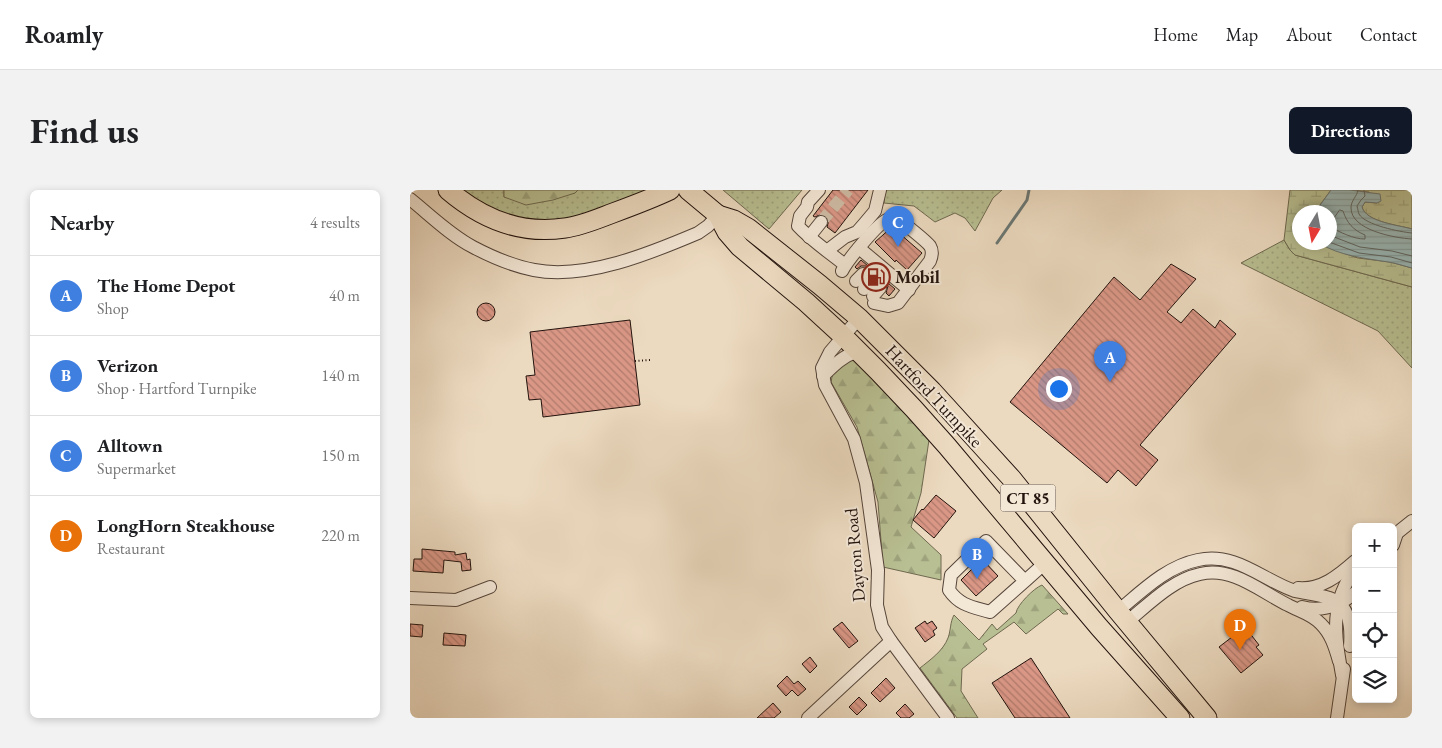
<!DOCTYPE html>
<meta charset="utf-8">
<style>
body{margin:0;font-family:"EB Garamond",serif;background:#f2f2f2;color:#202124}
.controls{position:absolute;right:15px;bottom:15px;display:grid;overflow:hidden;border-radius:8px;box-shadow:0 2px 8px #0003}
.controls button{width:45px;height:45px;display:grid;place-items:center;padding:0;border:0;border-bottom:1px solid #e0e0e0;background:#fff;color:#202124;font:25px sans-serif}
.compass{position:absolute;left:882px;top:15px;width:45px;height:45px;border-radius:50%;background:#fff;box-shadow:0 2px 8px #0003;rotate:190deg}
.you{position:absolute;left:648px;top:198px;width:18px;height:18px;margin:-12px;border:4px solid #fff;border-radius:50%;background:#1a73e8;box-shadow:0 0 0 8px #1a73e833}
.badge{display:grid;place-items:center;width:32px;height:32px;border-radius:50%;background:#111827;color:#fff;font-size:16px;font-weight:700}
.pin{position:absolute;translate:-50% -41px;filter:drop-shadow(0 1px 2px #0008)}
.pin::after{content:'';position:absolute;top:26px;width:18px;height:15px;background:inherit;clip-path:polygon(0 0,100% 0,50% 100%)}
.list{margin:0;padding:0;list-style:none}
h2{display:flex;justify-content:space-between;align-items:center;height:65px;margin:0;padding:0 20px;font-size:21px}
h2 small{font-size:16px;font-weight:400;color:#757577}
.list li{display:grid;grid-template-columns:32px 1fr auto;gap:15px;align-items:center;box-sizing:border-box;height:80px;padding:0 20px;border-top:1px solid #e0e0e0}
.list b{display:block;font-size:19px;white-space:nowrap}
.list p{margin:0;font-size:16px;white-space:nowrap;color:#757577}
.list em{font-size:16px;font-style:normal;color:#757577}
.icon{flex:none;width:28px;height:28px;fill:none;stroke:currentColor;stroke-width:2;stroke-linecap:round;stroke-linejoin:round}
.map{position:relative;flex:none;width:1002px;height:528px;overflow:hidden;border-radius:8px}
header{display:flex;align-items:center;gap:30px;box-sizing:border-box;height:70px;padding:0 25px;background:#fff;border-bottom:1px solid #e0e0e0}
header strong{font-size:24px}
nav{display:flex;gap:28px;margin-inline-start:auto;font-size:18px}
.intro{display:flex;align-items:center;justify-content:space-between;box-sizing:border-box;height:120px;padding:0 30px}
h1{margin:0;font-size:35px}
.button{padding:12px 22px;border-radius:8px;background:#111827;color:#fff;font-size:18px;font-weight:700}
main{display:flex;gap:30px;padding:0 30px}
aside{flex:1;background:#fff;border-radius:8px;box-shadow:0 2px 8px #0003}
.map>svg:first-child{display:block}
.grass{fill:url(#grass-dots);stroke:#6e6950}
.forest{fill:url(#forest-firs);stroke:#6e6950}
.wetland{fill:url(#wetland-marsh);stroke:#6e6950}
.water{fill:url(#water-rules);stroke:#6a7774}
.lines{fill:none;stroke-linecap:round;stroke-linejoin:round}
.shore{stroke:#5e6663;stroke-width:1}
.stream{stroke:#6a7774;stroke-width:3}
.building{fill:url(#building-back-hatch);stroke:#23130d}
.minor-tunnel{stroke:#cebca5;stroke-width:12;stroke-dasharray:12 6;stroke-linecap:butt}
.minor-casing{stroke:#55453a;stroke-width:14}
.highway-casing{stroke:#23130d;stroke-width:21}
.path{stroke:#23130d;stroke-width:2;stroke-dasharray:1 2.5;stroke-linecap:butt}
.minor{stroke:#f3e7d6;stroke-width:12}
.highway{stroke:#ecdac0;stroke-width:19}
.labels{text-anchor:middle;stroke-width:4;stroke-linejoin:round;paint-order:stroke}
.shield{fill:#f3e7d6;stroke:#615349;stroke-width:1}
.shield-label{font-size:16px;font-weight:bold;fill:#23130d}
.poi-label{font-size:18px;font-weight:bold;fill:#23130d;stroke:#f3e7d6;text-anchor:start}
.street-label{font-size:18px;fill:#23130d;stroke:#f3e7d6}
</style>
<header>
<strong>Roamly</strong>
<nav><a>Home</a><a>Map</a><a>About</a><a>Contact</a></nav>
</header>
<div class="intro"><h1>Find us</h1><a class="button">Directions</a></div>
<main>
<aside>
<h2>Nearby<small>4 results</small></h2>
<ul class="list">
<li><span class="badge" style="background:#3f7fe0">A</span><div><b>The Home Depot</b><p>Shop</p></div><em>40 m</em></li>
<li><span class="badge" style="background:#3f7fe0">B</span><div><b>Verizon</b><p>Shop · Hartford Turnpike</p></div><em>140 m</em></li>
<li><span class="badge" style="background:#3f7fe0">C</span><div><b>Alltown</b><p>Supermarket</p></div><em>150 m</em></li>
<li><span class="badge" style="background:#e8710a">D</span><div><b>LongHorn Steakhouse</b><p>Restaurant</p></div><em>220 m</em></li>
</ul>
</aside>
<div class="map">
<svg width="1002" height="528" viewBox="0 0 1002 528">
<defs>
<pattern id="grass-dots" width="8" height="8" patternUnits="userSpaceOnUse" patternTransform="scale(1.25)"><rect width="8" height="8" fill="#b8bf92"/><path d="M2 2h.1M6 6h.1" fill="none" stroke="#9ea37d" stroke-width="1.8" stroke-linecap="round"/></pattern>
<pattern id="forest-firs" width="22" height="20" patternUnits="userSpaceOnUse" patternTransform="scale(1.25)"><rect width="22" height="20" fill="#b8bf92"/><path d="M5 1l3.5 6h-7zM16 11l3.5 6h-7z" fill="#9ea37d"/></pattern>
<pattern id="wetland-marsh" width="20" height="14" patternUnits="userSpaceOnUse" patternTransform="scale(1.25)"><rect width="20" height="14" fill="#b8bf92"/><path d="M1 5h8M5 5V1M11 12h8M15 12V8" fill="none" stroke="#9ea37d"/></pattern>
<pattern id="water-rules" width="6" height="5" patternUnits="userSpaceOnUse" patternTransform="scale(1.25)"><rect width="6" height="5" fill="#9ab9b9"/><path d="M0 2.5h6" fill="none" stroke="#849e9e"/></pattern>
<pattern id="building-back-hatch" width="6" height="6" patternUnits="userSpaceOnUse" patternTransform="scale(1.25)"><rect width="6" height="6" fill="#da9786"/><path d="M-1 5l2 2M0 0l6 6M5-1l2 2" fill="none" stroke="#b07a6c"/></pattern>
</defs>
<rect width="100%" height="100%" fill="#ecdac0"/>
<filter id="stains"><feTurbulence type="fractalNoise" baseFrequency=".004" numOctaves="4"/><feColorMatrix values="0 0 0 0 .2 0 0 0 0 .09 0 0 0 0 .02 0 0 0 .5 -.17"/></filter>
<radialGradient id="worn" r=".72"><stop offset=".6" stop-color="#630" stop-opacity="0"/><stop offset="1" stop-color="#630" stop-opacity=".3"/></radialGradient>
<g class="grass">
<polygon points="45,0 94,0 94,7 165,3 168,0 237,0 169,27 139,33 114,31 80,20"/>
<polygon points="313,0 392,0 359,39"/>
<polygon points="475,0 592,0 583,8 565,41 555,28 545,23 525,32 504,16 474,13"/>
<polygon points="874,50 880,60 885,65 1002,97 1002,178 968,141 831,73"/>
</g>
<g class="forest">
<polygon points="94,0 168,0 165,3 143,10 116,15 94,7"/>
<path d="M 440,169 L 446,169 L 519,250 L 511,303 L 501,337 L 531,365 L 531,390 L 473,377 L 468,312 L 447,237 L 421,192 C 423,178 429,176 440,169 Z"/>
<path d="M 632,395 L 658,424 L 653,424 L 648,419 L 616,444 L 604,432 L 573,454 L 577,459 L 552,479 L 551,501 L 568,528 L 547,528 L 510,478 C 520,470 533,461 538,448 C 541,440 540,432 544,425 L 569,450 L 582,434 L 587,440 L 606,423 C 607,415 624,398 632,395 Z"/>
</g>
<g class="wetland">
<polygon points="880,0 921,0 905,22 889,22 889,52 909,53 933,63 948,68 980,72 1002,78 1002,97 885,65 880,60 874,50"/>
<path d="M 940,0 L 1002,0 L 1002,39 C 988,35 956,32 952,17 L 955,12 L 967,13 L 959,2 Z"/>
</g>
<path class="water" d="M 921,0 L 940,0 L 970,4 L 971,11 L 967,13 L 955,12 L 952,17 C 956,32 988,35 1002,39 L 1002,78 C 994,76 986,73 978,72 C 954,68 930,66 909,53 L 919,52 L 919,22 L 905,22 Z"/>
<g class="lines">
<g class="shore">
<path d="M 948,0 C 947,7 941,10 941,18 C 941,40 984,48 1002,49"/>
<path d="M 954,0 L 955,6 L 951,10 L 947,16 C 948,19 948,22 949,24 C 955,35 990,42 1002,43"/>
<path d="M 930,20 L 933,21 C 937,33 943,40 955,45 L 955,49 C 943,49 930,42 920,37 L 920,34 Z"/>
<polyline points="919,45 950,57 982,61 1002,66"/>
<polyline points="919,52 949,63 981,67 1002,73"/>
</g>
<polyline class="stream" points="587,53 617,10 619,0"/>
</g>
<g class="building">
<polygon points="423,0 458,0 425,43 417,37 419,30 416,25 412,24 405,27 403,26"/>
<polygon points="482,37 512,63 497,80 486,70 485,72 465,52"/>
<polygon points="451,70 485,99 479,106 476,103 478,96 475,92 469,90 467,85 461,83 459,79 456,76 451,76 447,79 445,77"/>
<polygon points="761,74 786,89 757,122 771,133 783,119 805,138 810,130 826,144 730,255 748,270 726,296 708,280 697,293 600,212 704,87 730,110"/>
<circle cx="76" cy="122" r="9"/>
<polygon points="220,130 230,215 133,227 131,209 119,210 116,186 125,185 120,142"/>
<polygon points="526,305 546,321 524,348 503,330 512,319 513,320"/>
<polygon points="12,359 45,362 45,365 56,363 57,370 60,369 61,380 52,381 51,372 34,370 33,383 3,381 4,369 12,369"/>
<polygon points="572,369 588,386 566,406 551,390"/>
<polygon points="515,431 517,434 522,431 527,438 523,441 525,445 515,452 505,438"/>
<polygon points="432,432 448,451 439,458 423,439"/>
<polygon points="0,434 13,435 12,447 0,446"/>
<polygon points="835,437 849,455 846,457 853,465 831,483 809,457"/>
<polygon points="34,443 56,445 55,456 33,455"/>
<polygon points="400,467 407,476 400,483 392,474"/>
<polygon points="621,468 660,528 605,528 582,493"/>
<polygon points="377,486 384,494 388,491 396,499 388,506 382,500 376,506 367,496"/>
<polygon points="476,488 485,498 470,512 461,503"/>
<polygon points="449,507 457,515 447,525 439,517"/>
<polygon points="363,513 371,522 364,528 347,528"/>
<polygon points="495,514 504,524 499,528 491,528 486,523"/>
</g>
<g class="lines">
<polyline class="minor-tunnel" points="411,32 438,0"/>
<defs>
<g id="minor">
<path d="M 409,0 L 398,12 L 397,17 L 390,26 L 388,36 C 402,51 419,62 435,75"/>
<path d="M 0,9 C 20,25 40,45 63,57 C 82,67 103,76 124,80 C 176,90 241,63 288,43 L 298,36 L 308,25"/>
<polyline points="399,47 411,32"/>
<polyline points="449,58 499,100"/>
<polyline points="418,60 435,47 447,42 454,34 465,21 470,0"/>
<path d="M 432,81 C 437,71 469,31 479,29 C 480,28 485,28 486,29 C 491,30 517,52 520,56 C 523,61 522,66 520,71 L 488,113 L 478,116 L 464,113"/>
<polyline points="446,91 453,84"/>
<polyline points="454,99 461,91"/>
<polyline points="463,106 470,98"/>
<polyline points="449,128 420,162 412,178 415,195 444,249 456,293 468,380 467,415 472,437 481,451 538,528"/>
<path d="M 413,186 C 424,175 433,166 448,161"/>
<polyline points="983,344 987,343 1002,331"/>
<polyline points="983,355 987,343"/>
<path d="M 615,391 L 580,422 C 563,417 550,416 539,400 L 541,385 L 576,351 L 615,391 L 635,373"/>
<path d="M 888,398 C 911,400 928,386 945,371"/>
<polyline points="0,408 46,410 80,397"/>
<path d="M 892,417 C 912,422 930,416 946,402"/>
<path d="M 708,421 C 732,401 757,376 788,370 C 827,362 852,390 885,401 C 897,404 920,405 929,413 C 941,423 941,443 940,456"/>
<path d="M 717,432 C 739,414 762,390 790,384 C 823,376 851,402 878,415 C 889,421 902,424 911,434 C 921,444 925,457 929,471"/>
<path d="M 932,485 C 925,445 919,413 946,378"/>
<polyline points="398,528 481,451"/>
<polyline points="927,528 934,479"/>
</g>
<g id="highway">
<path d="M 38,0 C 72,29 110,45 155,38 C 171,36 187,29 203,23 C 222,16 241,9 260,0"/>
<polyline points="278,0 308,25 317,42 330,57 396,112 433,146 468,181 504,219 537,256 689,437 770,528"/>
<polyline points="308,25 324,30 338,38 410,95 449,128 522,201 602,289 708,421 797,528"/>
</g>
</defs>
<use href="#minor" class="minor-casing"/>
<use href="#highway" class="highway-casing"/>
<polyline class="path" points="225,171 240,170"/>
<use href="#minor" class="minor"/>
<use href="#highway" class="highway"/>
</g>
<defs>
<symbol id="fuel-ring" viewBox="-11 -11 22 22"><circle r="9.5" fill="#f3e7d6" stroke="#8f2418" stroke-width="1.5"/><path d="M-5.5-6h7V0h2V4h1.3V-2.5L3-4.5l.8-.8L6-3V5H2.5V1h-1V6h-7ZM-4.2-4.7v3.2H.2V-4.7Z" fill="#8f2418"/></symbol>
</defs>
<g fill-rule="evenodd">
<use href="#fuel-ring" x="450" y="71" width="32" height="32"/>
</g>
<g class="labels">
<rect class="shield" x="590.5" y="294.5" width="55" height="27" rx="4"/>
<g class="shield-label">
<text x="618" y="314">CT 85</text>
</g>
<g class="poi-label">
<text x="485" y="93">Mobil</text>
</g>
<g class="street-label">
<text transform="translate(524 206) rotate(47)" y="6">Hartford Turnpike</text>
<text transform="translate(445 365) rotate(-95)" y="6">Dayton Road</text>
</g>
</g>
<rect width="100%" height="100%" filter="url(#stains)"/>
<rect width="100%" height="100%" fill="url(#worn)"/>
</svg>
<div class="controls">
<button>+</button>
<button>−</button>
<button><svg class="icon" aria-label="locate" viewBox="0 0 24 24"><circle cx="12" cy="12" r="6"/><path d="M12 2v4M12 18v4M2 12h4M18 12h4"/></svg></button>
<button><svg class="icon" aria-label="layers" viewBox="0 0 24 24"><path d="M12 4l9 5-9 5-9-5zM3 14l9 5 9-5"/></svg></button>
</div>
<svg class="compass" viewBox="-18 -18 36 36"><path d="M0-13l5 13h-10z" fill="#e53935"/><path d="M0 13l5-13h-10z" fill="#757577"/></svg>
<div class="you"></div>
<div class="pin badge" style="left:700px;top:192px;background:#3f7fe0">A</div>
<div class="pin badge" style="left:567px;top:389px;background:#3f7fe0">B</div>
<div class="pin badge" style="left:488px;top:57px;background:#3f7fe0">C</div>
<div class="pin badge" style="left:830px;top:460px;background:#e8710a">D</div>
</div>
</main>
